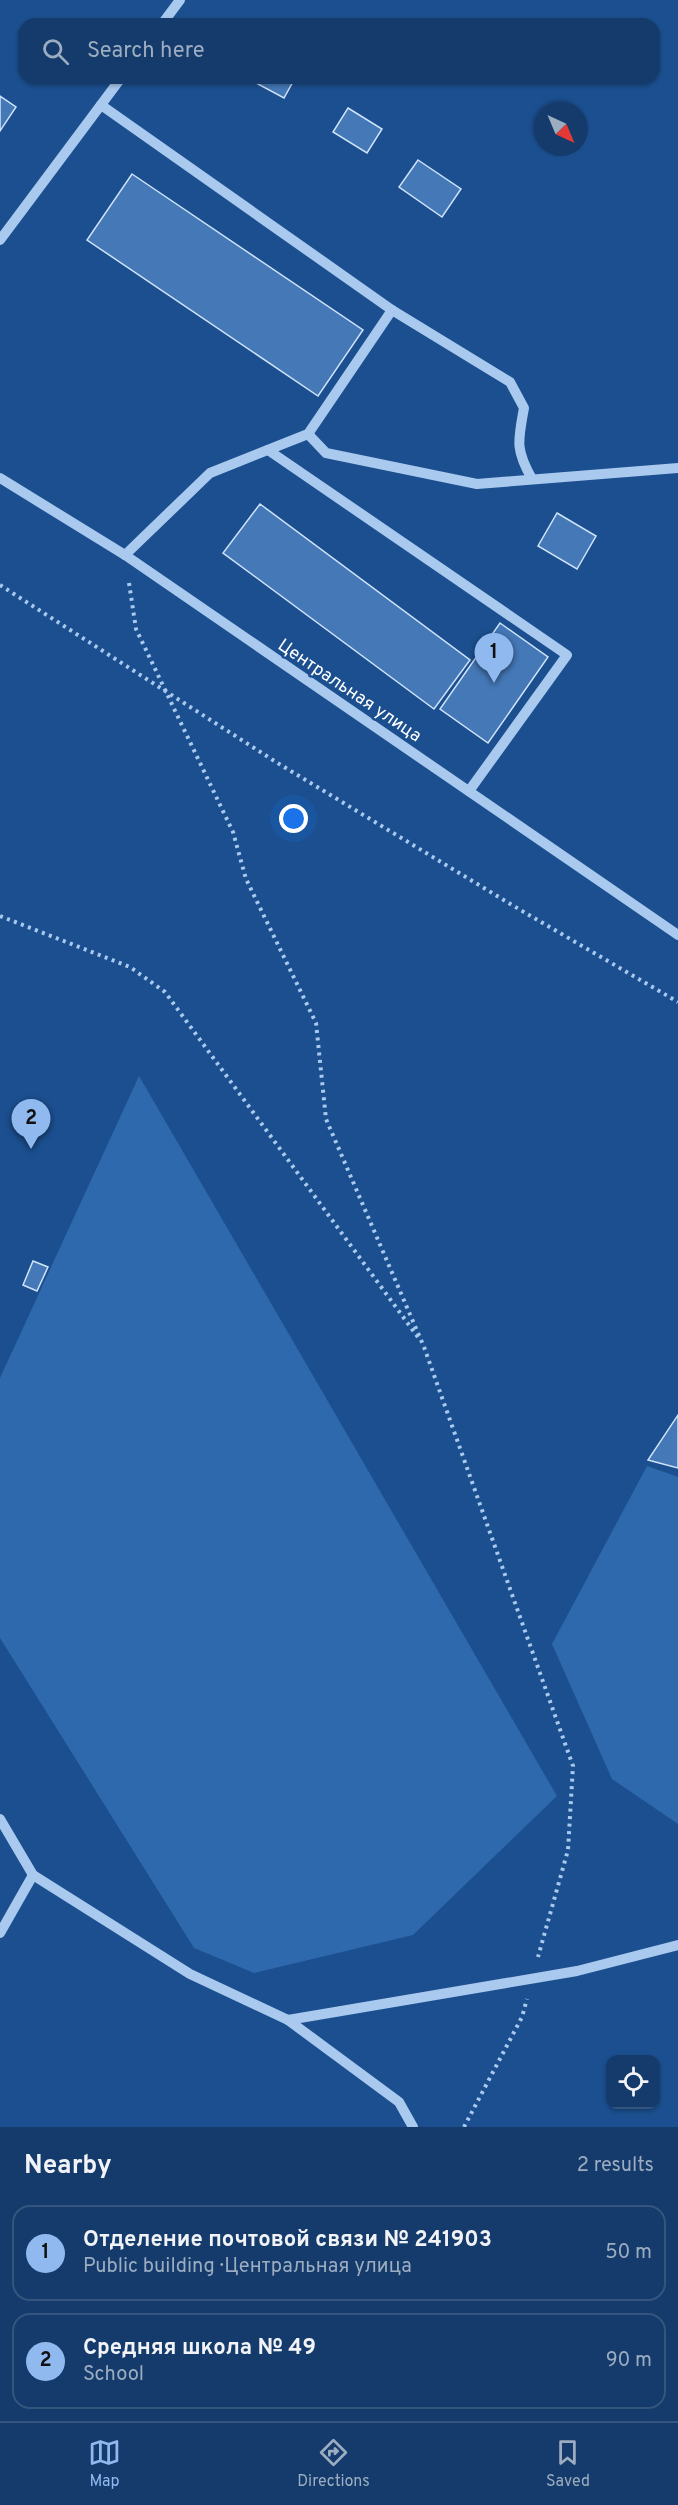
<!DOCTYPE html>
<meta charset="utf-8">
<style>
body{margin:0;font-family:Overpass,sans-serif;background:#1d4271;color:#f1f3f6}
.controls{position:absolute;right:18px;bottom:18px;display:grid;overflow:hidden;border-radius:12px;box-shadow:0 2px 4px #0004}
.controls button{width:54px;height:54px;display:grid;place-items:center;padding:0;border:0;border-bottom:2px solid #33557e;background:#143b6b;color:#f1f3f6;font:30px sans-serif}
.compass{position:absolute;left:534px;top:102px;width:54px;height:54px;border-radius:50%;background:#143b6b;box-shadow:0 2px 4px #0004;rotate:136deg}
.you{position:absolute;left:294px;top:819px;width:21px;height:21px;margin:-15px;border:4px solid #fff;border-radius:50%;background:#1a73e8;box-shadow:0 0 0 9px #1a73e833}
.badge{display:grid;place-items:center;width:39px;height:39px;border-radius:50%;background:#90b9f0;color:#111;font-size:20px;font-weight:700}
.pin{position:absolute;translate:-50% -50px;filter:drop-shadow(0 2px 3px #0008)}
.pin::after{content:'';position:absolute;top:32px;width:21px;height:18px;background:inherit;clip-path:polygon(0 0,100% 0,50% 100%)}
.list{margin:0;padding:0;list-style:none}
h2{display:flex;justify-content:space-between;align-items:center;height:78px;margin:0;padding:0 24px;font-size:26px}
h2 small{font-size:20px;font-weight:400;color:#9dadc1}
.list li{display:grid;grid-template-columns:39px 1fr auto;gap:18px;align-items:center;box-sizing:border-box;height:96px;margin:0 12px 12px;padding:0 12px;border:2px solid #33557e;border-radius:18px}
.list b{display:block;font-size:22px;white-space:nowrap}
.list p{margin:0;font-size:20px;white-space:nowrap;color:#9dadc1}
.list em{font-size:20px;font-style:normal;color:#9dadc1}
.icon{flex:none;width:33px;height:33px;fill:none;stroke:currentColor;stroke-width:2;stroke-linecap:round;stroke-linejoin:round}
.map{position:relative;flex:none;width:678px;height:2127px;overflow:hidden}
.search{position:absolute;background:#143b6b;box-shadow:0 2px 4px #0004;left:18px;right:18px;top:18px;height:66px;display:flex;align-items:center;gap:15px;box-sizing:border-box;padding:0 21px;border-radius:18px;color:#9dadc1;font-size:22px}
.sheet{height:294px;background:#143b6b}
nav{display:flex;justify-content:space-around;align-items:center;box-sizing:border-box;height:84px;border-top:2px solid #33557e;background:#143b6b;font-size:16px;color:#9dadc1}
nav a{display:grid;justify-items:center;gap:3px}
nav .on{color:#90b9f0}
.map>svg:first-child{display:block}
.green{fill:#2e69ad}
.building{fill:#4478b7;stroke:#cfe3fa;stroke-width:1.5}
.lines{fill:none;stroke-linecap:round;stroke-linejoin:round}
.path{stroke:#a9c9ee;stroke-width:4;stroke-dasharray:3 4.5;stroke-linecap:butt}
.minor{stroke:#a9c9ee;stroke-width:10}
.labels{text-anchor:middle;stroke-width:5;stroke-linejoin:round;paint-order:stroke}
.street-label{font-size:18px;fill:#fff;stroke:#1b4f8f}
</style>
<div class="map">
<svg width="678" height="2127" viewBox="0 0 678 2127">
<rect width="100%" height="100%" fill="#1b4f8f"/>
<g class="green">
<polygon points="139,1076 557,1796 413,1935 254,1973 194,1948 0,1638 0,1378"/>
<polygon points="647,1466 678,1477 678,1824 612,1779 552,1644"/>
</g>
<g class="building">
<polygon points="247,78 295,78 284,98"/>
<polygon points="0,96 16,107 0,131"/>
<polygon points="348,108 382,129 367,153 333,132"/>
<polygon points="418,160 461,189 442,217 399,187"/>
<polygon points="132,174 363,330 318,396 87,240"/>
<polygon points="260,504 470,660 434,709 223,553"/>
<polygon points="557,513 596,536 577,569 538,546"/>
<polygon points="500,623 548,657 488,743 440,709"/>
<polygon points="33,1261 48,1267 37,1291 23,1285"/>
<polygon points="678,1415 678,1468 648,1460"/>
</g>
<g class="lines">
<g class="path">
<polyline points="129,583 136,629 233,832 246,879 316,1023 326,1119 424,1347 573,1766 568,1850 538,1957"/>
<polyline points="0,585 276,762 512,905 678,1002"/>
<polyline points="0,916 130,967 165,992 420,1340"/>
<polyline points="464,2127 522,2017 527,1999"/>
</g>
<g class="minor">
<polyline points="162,24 180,0"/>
<path d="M 101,105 L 392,310 L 510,382 L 524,408 C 518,441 515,449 532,479"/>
<polyline points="0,240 121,78"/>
<polyline points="308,434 326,453 477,484 678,468"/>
<polyline points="268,450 567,655 469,791"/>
<polyline points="0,478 125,555 678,935"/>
<polyline points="125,555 210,473 308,434 392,310"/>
<polyline points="0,1819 33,1875 190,1974 288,2020 577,1971 678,1945"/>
<polyline points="0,1933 33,1875"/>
<polyline points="288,2020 399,2102 413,2127"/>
</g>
</g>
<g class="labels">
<g class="street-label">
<text transform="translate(350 690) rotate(34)" y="6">Центральная улица</text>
</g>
</g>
</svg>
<div class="controls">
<button><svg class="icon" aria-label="locate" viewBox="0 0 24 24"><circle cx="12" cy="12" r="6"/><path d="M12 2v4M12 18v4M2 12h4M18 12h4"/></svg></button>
</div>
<svg class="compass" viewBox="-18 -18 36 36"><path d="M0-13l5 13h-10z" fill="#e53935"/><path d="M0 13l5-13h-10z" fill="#9dadc1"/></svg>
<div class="you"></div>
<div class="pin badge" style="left:494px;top:683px">1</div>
<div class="pin badge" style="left:31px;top:1149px">2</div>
<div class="search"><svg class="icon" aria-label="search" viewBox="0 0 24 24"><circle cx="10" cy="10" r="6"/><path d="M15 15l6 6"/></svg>Search here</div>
</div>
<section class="sheet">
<h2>Nearby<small>2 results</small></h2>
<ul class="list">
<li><span class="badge">1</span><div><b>Отделение почтовой связи № 241903</b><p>Public building · Центральная улица</p></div><em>50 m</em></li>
<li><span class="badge">2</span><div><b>Средняя школа № 49</b><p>School</p></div><em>90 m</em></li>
</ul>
</section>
<nav>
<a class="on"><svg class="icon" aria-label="map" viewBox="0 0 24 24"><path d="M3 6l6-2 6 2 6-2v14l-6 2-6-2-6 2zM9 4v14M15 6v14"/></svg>Map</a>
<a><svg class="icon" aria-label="directions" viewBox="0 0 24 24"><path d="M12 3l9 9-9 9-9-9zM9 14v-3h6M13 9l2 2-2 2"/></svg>Directions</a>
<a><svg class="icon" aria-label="saved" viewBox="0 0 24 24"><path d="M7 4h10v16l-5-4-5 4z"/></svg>Saved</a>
</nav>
